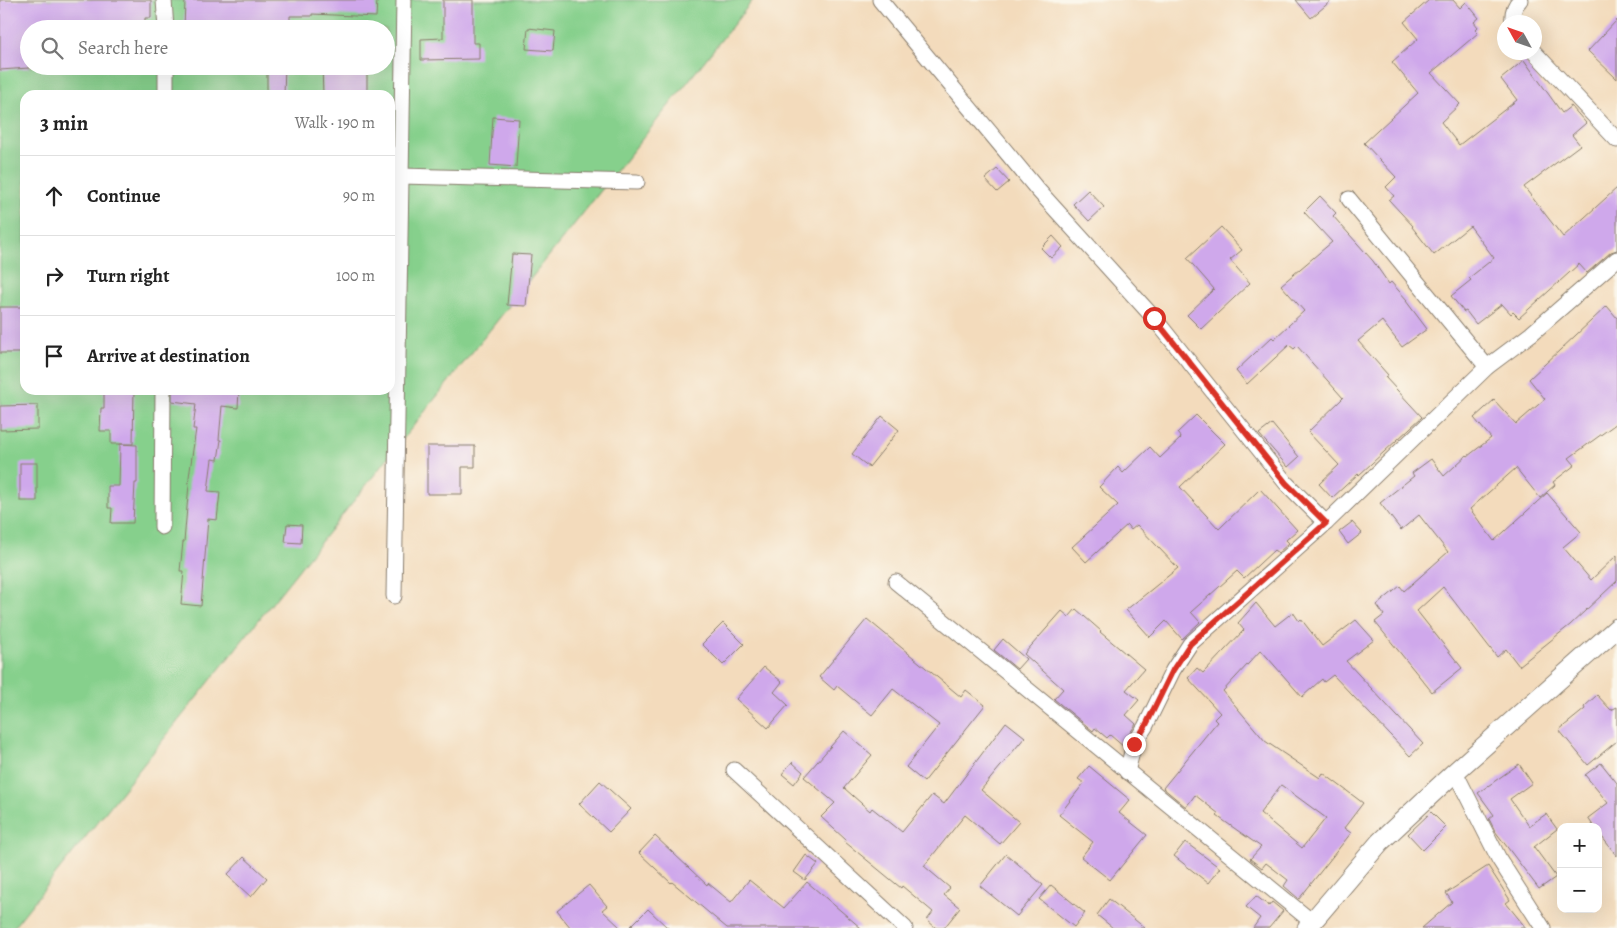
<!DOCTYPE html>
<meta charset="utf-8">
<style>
body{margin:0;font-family:Alegreya,serif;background:#f2f2f2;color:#222}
.controls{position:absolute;right:15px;bottom:15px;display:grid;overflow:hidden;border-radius:10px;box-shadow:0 5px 20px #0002}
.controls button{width:45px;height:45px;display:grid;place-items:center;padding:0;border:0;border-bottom:1px solid #e0e0e0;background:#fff;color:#222;font:25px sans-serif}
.compass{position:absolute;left:1497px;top:15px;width:45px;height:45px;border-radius:50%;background:#fff;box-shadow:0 5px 20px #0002;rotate:310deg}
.stop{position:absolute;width:15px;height:15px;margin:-11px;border:4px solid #d93025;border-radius:50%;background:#fff}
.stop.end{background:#d93025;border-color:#fff;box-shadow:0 1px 5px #0008}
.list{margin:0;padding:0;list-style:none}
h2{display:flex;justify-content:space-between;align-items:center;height:65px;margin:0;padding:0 20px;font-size:21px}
h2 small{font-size:16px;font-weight:400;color:#767676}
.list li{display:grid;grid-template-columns:32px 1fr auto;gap:15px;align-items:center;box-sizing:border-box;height:80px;padding:0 20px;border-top:1px solid #e0e0e0}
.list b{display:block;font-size:19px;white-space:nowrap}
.list em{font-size:16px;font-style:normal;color:#767676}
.icon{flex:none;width:28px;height:28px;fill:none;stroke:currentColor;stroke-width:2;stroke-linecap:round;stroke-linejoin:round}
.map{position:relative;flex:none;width:1617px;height:928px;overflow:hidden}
.search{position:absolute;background:#fff;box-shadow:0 5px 20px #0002;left:20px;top:20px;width:375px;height:55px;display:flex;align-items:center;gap:12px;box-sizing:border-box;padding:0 18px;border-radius:28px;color:#767676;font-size:19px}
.panel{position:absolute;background:#fff;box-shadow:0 5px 20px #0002;left:20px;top:90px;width:375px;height:305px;border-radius:15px}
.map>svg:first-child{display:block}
.green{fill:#86d08c;stroke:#517654;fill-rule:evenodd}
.building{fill:#cfa8eb;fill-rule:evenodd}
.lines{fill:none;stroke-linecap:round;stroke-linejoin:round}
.minor-casing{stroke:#887c6c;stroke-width:17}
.tertiary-casing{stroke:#887c6c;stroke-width:21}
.minor{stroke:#fff;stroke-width:15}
.tertiary{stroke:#fff;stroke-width:19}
.route{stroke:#d93025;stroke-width:6}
</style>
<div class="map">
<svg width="1617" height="928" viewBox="0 0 1617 928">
<rect width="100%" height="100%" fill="#fbf7ec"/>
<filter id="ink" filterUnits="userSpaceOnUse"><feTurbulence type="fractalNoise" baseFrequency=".02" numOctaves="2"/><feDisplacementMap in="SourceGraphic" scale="10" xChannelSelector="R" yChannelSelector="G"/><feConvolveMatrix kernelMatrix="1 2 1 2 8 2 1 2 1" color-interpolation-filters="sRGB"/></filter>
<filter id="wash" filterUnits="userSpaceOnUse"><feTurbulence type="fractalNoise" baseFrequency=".0096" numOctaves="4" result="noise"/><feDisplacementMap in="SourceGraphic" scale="20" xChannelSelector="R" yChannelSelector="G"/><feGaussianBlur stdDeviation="1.12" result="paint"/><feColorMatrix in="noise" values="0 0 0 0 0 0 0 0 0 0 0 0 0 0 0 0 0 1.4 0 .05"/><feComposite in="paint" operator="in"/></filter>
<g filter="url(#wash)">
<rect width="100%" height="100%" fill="#f3dbbc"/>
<path class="green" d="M 18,0 L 753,0 L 13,928 L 0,928 L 0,61 ZM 29,29 L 386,29 L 386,66 L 29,66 ZM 25,95 L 390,95 L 390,390 L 25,390 Z"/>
<g id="blocks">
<g class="building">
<polygon points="0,0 151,0 151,18 145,18 145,29 29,29 29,68 0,70"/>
<polygon points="185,0 377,0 376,17 312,14 312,16 290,16 290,29 184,29"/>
<polygon points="443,0 473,0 473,43 479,43 479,59 421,60 421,39 443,38"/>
<polygon points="1296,0 1332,0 1311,18"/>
<polygon points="1429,0 1453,0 1460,8 1466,2 1479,18 1474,22 1478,27 1475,30 1478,33 1431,73 1460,104 1441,122 1459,145 1517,100 1501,79 1524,60 1562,113 1571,106 1586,123 1572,135 1580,145 1524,187 1563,237 1617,188 1617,250 1611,252 1587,273 1579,264 1519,318 1513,312 1511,314 1502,304 1476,324 1466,311 1464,312 1451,296 1471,280 1469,278 1494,258 1470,226 1434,255 1412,227 1413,226 1389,200 1394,196 1386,187 1396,177 1364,143 1418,93 1392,62 1418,39 1404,22"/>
<polygon points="1617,20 1617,79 1588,51"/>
<polygon points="528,28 555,31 553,51 526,49"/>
<polygon points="267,66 285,66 284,95 267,95"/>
<polygon points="322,66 367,66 367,95 323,95"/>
<polygon points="493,117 519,119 516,167 490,165"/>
<polygon points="997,169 1009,182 997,192 985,179"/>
<polygon points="1088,190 1104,207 1089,221 1073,204"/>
<polygon points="1320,196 1336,213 1333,216 1373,261 1389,284 1391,282 1407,300 1406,301 1427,329 1402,347 1382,321 1358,341 1388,375 1385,377 1422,417 1359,475 1358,474 1332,498 1319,484 1339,465 1308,432 1343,398 1297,346 1294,349 1289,345 1247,384 1236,371 1272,337 1274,339 1304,311 1281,285 1332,242 1304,212"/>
<polygon points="1221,227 1242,250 1230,260 1250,283 1201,329 1187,315 1214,289 1187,258"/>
<polygon points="1053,236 1063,247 1051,258 1041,248"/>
<polygon points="512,254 531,255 526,306 507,305"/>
<polygon points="1607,306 1617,318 1617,423 1569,458 1575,465 1553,482 1555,485 1540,498 1516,468 1470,509 1494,541 1547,493 1581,532 1563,547 1591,580 1617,555 1617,581 1570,625 1519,666 1506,649 1497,657 1443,587 1417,611 1462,668 1432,692 1375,622 1384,615 1377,605 1400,586 1404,591 1448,552 1419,515 1401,530 1380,503 1414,476 1412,473 1431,459 1444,476 1467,455 1468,456 1491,438 1474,418 1494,400 1516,424 1545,399 1529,379"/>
<rect x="0" y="307" width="25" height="46"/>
<polygon points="104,390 134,390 133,444 111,444 111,431 100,431 101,408 104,408"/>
<polygon points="172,390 239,390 238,408 222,406 219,440 221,440 218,460 212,459 208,491 220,492 217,520 208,519 201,606 181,604 184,571 180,571 183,542 184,542 189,484 188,484 196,429 193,429 196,404 172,401"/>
<polygon points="38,405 38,429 0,430 0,406"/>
<polygon points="1196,415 1225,444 1180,487 1219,529 1260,489 1297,530 1286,540 1289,543 1278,553 1274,550 1244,578 1237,571 1191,612 1200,622 1182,639 1166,621 1150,637 1126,610 1178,568 1137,525 1131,530 1127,525 1086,562 1072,547 1118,505 1099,487 1118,467 1123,473 1150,447 1160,458 1181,438 1177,433"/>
<polygon points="882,416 899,430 869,467 852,454"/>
<polygon points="1272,424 1299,457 1288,467 1259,434"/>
<polygon points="120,444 137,445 137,483 135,483 133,523 111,523 112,508 108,508 108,486 119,486"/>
<polygon points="427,446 475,446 475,467 462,467 462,494 427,494"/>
<rect x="20" y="463" width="17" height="38"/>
<polygon points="1352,522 1362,533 1348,544 1339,532"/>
<polygon points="287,524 302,525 301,543 285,542"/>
<path d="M 1256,603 L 1275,626 L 1293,612 L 1299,621 L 1301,619 L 1322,646 L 1356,620 L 1374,640 L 1346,661 L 1423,744 L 1410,756 L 1333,675 L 1324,682 L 1322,679 L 1302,697 L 1261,650 L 1223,691 L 1265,741 L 1320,778 L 1323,773 L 1363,803 L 1344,828 L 1351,833 L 1299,899 L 1284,886 L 1288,880 L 1266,863 L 1262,868 L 1250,859 L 1261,847 L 1217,816 L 1219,814 L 1195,795 L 1186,807 L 1163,788 L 1217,722 L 1214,719 L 1220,713 L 1188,678 L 1197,668 L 1203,673 L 1244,630 L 1238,623 ZM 1281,785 L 1326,818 L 1302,848 L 1260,813 Z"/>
<polygon points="1076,609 1101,631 1100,632 1144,669 1126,690 1139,700 1126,715 1136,724 1126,739 1124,747 1110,735 1107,738 1095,728 1093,731 1054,699 1063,689 1024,654 1062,611 1069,617"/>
<polygon points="867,619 961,697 966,690 985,705 924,782 906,767 939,725 893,689 872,715 837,686 834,690 819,677"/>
<polygon points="723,623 744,644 723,665 702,644"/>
<polygon points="1003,639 1026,659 1017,669 994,650"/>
<polygon points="764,667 782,682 774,692 788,705 768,728 736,699"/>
<polygon points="1597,695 1611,710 1617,707 1617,741 1588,765 1559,730 1585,709 1584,707"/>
<polygon points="1006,722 1025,737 981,790 1019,822 1000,844 965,815 924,866 950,888 944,895 960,908 944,928 936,928 927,920 933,912 902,886 901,888 845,842 846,840 821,817 835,803 804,777 844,731 872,755 844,788 870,811 872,808 902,832 932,795 944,804"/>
<polygon points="792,762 803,772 794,784 782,774"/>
<polygon points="1601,763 1617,783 1617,856 1598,832 1598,827 1594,827 1588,818 1608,803 1585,775"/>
<polygon points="1519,764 1532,783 1510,799 1529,826 1546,814 1557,829 1534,847 1556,877 1539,889 1495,831 1489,819 1494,815 1478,793"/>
<polygon points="1089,766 1130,800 1119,813 1147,835 1110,880 1081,857 1093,842 1059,815 1084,783 1078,779"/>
<polygon points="600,781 631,809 609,832 579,804"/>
<polygon points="1431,812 1446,827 1423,850 1408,834"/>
<polygon points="655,836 707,885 708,883 731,902 749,880 784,908 807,882 861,928 727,928 672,882 671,883 639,853"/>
<polygon points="1185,842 1220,868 1208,883 1174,856"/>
<polygon points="1006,854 1043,885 1017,916 980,886"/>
<polygon points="806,855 818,864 805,880 794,872"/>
<polygon points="244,857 267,878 251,897 227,875"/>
<polygon points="1488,866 1510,900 1506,903 1526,928 1422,928 1452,902 1446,893"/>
<polygon points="589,885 607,906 602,910 621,928 571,928 557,911"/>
<polygon points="1051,885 1085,913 1074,927 1039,899"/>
<polygon points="1256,896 1269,906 1272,902 1283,911 1269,928 1253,928 1260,918 1246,907"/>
<polygon points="1109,899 1145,928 1113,928 1097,915"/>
<polygon points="648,909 668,928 629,928"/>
</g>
</g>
</g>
<g filter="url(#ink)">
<use href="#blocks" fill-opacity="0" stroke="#887c6c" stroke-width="1"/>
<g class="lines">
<defs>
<g id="minor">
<polyline points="164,0 166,29"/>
<polyline points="880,0 1037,189 1154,318 1286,483 1326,523"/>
<path d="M 1513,22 C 1512,14 1514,6 1520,0"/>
<polyline points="1534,52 1617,140"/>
<polyline points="166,95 166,66"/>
<polyline points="401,176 637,182"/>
<polyline points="1349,199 1487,367"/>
<polyline points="162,527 163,390"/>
<polyline points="896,582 1311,921"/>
<polyline points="394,596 404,0"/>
<polyline points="734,770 905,928"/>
<polyline points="1127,772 1134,744 1145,727 1173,670 1190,644 1326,523 1487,367 1531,334 1617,259"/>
<polyline points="1455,772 1499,859 1543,928"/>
</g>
<polyline id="tertiary" points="1307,928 1380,842 1455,772 1617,628"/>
</defs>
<use href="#minor" class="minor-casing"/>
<use href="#tertiary" class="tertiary-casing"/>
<use href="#minor" class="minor"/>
<use href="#tertiary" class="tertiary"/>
</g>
</g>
<g class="lines" filter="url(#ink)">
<polyline class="route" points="1134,744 1145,727 1173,670 1190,644 1326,523 1286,483 1154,318"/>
</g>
</svg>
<div class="controls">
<button>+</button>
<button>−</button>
</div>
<svg class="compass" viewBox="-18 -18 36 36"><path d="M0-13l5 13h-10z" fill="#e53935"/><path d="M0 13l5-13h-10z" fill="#767676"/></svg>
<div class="stop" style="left:1154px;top:318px"></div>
<div class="stop end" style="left:1134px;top:744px"></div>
<div class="search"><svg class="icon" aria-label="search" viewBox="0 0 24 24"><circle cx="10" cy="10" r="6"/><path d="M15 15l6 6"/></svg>Search here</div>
<section class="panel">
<h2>3 min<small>Walk · 190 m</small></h2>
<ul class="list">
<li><svg class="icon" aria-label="ahead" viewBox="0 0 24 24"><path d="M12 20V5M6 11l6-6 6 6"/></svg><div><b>Continue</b></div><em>90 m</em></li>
<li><svg class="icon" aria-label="right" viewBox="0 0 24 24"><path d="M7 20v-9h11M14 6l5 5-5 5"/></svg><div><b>Turn right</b></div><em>100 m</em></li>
<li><svg class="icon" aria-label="arrive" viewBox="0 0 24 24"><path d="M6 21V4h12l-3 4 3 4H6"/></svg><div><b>Arrive at destination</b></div></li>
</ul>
</section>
</div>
